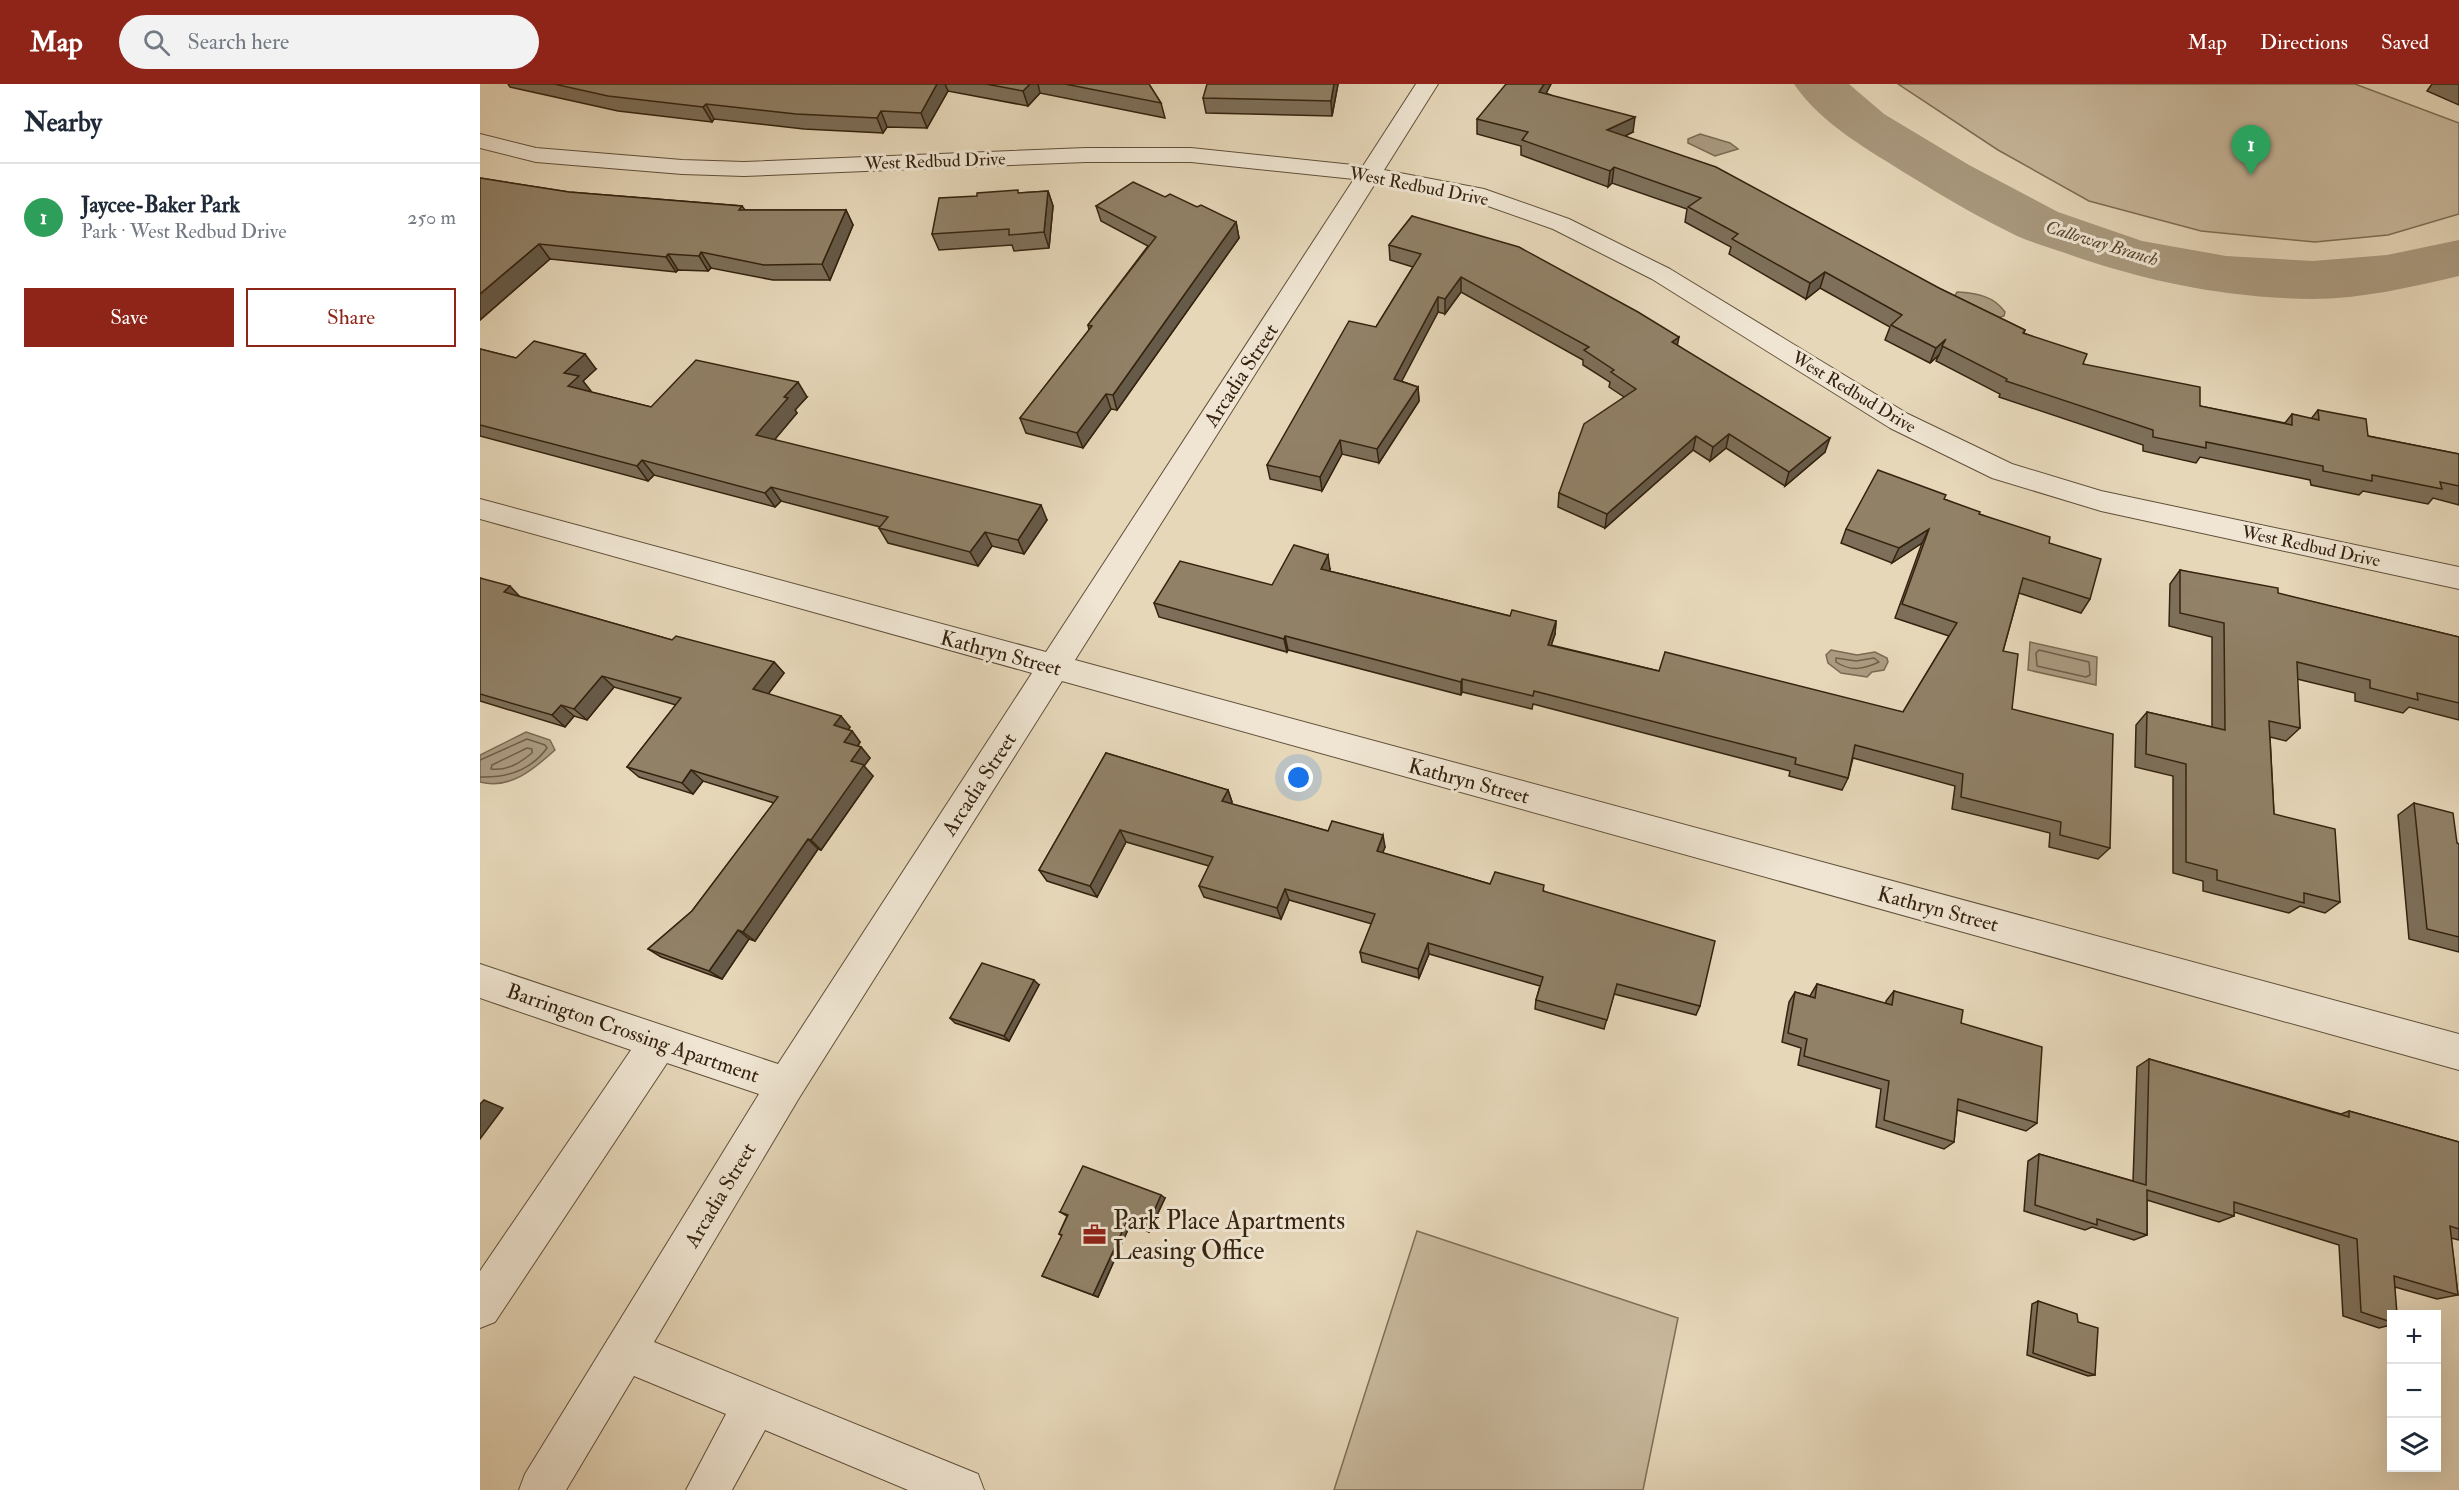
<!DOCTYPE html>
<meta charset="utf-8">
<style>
body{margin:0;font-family:"IM FELL Double Pica",serif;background:#f2f2f3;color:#1f2937}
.controls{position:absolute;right:18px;bottom:18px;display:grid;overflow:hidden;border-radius:0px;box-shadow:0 6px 24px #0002}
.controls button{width:54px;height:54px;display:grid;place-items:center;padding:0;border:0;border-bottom:2px solid #e0e1e3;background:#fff;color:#1f2937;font:30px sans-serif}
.you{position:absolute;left:819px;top:694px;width:21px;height:21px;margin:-15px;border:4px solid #fff;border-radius:50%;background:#1a73e8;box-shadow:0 0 0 9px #1a73e833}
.badge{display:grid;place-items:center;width:39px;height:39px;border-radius:50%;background:#8f2418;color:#fff;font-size:20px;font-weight:700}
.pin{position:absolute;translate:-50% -50px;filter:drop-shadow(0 2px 3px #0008)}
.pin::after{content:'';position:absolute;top:32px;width:21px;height:18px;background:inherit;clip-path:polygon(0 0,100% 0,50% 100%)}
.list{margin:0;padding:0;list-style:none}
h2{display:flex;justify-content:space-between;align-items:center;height:78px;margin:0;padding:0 24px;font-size:26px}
h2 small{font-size:20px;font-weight:400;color:#747a83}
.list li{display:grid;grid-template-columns:39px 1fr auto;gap:18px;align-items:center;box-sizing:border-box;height:108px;padding:0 24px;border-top:2px solid #e0e1e3}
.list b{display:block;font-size:22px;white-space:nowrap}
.list p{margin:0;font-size:20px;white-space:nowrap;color:#747a83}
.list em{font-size:20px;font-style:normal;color:#747a83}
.actions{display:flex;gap:12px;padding:18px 24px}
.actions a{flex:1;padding:14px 0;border:2px solid #8f2418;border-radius:0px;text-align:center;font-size:21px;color:#8f2418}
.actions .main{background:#8f2418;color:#fff}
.icon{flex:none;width:33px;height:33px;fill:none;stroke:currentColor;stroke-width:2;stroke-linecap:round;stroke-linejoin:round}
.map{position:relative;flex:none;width:1979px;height:1406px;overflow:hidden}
header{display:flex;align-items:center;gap:36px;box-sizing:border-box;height:84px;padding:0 30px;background:#8f2418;color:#fff}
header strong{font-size:28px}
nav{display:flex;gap:33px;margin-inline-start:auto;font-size:21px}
.search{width:420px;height:54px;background:#f2f2f3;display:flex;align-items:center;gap:15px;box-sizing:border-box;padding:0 21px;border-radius:33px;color:#747a83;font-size:22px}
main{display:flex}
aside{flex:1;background:#fff}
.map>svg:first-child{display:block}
.green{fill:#c8b89c;stroke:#7e6e56;stroke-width:1.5}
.water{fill:#aa9a7f;stroke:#7b6a52;stroke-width:1.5}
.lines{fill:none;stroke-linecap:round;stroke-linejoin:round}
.shore{stroke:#705e47;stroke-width:1.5}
.river{fill:#aa9a7f;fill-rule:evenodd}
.minor-casing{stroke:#61503a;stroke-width:2}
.minor{fill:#efe5d2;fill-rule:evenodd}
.wall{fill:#7d6f59;stroke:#35230f;stroke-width:1.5}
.shaded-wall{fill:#665a48;stroke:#35230f;stroke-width:1.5}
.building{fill:#918167;stroke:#35230f;stroke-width:1.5}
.labels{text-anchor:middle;stroke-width:6;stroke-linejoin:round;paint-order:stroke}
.far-street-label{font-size:18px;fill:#35230f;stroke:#efe5d2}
.far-water-label{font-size:18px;font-style:italic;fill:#584731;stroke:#efe5d2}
.street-label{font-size:21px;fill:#35230f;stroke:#efe5d2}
.near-poi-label{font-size:26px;fill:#35230f;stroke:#efe5d2;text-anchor:start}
</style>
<header>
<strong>Map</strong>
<div class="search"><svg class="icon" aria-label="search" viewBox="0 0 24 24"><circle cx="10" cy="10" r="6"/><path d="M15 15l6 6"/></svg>Search here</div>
<nav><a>Map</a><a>Directions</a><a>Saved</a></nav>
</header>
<main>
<aside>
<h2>Nearby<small></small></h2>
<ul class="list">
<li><span class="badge" style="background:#2e9e5b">1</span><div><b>Jaycee-Baker Park</b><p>Park · West Redbud Drive</p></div><em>250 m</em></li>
</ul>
<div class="actions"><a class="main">Save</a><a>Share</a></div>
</aside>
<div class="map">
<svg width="1979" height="1406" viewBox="0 0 1979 1406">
<rect width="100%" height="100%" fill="#e6d7b9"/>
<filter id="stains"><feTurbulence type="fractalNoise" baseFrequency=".00333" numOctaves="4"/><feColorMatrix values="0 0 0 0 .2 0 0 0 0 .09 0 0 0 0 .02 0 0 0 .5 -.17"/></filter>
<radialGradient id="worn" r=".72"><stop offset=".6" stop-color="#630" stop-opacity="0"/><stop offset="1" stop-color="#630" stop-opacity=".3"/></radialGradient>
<g class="green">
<polygon points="1418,0 1875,0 1979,39 1979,130 1908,151 1835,158 1721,147 1609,117 1518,66"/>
<polygon points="937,1147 1198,1234 1163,1406 854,1406"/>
</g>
<g class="water">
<polygon points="1220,50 1250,59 1258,65 1235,72 1208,59 1208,55"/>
<path d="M 1477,208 C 1496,209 1514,212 1525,228 L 1524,232 L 1513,235 L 1474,213 Z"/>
<polygon points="1550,558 1617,573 1616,601 1548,586"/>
<polygon points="1351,566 1377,571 1395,568 1407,574 1408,578 1404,586 1392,588 1387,593 1361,589 1348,579 1346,571"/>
<path d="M 46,648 L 70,656 L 75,666 C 54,685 30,706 0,698 L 0,671 Z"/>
</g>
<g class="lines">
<g class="shore">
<polygon points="1559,566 1609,578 1610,591 1606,593 1557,582 1556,569"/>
<path d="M 1356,574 L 1376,577 L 1394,574 L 1399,578 C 1384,585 1371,588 1356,578 Z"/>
<path d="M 47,664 L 52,665 L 52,669 C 40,679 27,687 11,685 L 12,681 Z"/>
<path d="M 0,676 L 47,655 L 65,661 L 67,664 C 51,686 27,694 0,693"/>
</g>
<path class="river" d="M 1314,0 L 1369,0 L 1404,30 L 1489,81 L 1578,128 L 1662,157 L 1746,172 L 1833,177 L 1907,171 L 1979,156 L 1979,192 C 1931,203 1882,215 1832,215 C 1748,214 1667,198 1588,170 C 1571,164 1553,159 1537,152 C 1500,134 1464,113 1430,92 C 1389,66 1342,41 1314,0 Z"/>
<defs>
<polygon id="minor" points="936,0 958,0 904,86 1004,105 1089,135 1190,185 1428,330 1532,380 1621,407 1979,483 1979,505 1621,427 1512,394 1410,344 1172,195 1073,145 991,116 896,98 595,576 1979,950 1979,986 582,597 319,1014 174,1258 498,1390 504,1406 428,1406 285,1346 252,1406 206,1406 246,1330 154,1292 86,1406 39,1406 45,1390 279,1010 187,979 15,1238 0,1244 0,1187 151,966 0,914 0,880 298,980 552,589 0,435 0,415 566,568 874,95 711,78 606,78 264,92 202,90 56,78 0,64 0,50 56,64 202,76 264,78 606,64 711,64 883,82"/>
</defs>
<use href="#minor" class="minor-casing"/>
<use href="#minor" class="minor"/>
</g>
<g class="wall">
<polygon points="28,0 669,0 681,19 685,34 560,9 548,22 468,7 447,44 407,43 403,49 324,45 234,35 232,38 138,27 30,3"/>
<polygon points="858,0 852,32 726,29 723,14"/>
<polygon points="1071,0 1066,9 1153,48 1145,52 1545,246 1544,249 1603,280 1720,322 1805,339 1812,330 1831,335 1838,326 1888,352 1979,370 1979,421 1953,414 1948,420 1883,407 1879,411 1831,401 1830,396 1720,373 1716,379 1663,367 1663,361 1519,313 1520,310 1456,277 1459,271 1450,279 1405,256 1410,243 1340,204 1326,215 1249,170 1251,163 1205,138 1207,125 1132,99 1128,103 1041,71 1041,62 997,50 997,35"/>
<polygon points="1952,0 1979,0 1979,21 1947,7"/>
<polygon points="0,94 89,108 262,122 265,126 366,126 373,141 350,196 293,196 231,184 228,187 198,186 196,188 70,175 0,236"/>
<polygon points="568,107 573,122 569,164 534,167 532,161 459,166 452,150 539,109"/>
<polygon points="685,113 717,123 756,138 759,154 637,326 631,325 603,364 546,349 540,334 609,246 608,241 668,162 621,137 616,122"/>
<polygon points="932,132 1197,261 1345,368 1305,402 1246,364 1230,377 1213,366 1125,444 1078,423 1079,409 1144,313 1129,303 1130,298 1103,281 1103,276 981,208 965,230 958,228 921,297 938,303 939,317 899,379 862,370 842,407 790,395 787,381 896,243 933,183 910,176 909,161"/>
<polygon points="0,265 36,274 116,285 103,297 110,308 171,323 327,313 315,326 317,329 294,356 567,436 544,470 512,462 498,482 408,459 399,444 400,443 301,417 295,423 174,391 168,397 0,352"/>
<polygon points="1464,415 1569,459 1610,515 1601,529 1539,509 1523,567 1532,625 1630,764 1618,775 1569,763 1570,749 1472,725 1475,702 1373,674 1368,694 1362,706 1309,692 1310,687 1053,620 1052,625 982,608 981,611 808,566 807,568 679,533 674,519 792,501 850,485 849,487 1030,532 1076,537 1075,550 1071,561 1179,587 1423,628 1469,552 1415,534 1442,459 1412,479 1361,459 1366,445"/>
<polygon points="1700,486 1979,553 1979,636 1929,623 1923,629 1875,617 1875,609 1817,595 1820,644 1806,657 1790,653 1794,730 1860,818 1845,829 1820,822 1809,829 1723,807 1723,797 1693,789 1693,692 1655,683 1656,641 1667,628 1732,643 1732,553 1689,542 1690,500"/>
<polygon points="0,494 40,513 192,556 294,578 304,589 288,610 370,643 368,646 372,647 380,658 378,662 381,663 390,674 384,682 393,692 341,766 338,765 275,857 269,855 242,895 181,873 168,865 212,827 294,719 223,697 213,710 159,693 147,683 196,621 134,603 107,636 94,632 85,643 0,617"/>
<polygon points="626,669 748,706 752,718 751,720 905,763 902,769 1010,800 1064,807 1220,922 1216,931 1134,910 1124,945 1055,925 1056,916 1060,902 949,870 939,894 882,878 880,868 892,840 809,816 801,835 724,813 719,802 729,782 646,758 617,813 567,797 559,786"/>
<polygon points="1934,719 1977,759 1979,760 1979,868 1929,855 1918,731"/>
<polygon points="1337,900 1406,920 1406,917 1414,907 1481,939 1557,1039 1546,1047 1477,1026 1474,1058 1464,1065 1396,1043 1401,1005 1318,981 1321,964 1302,958 1309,918 1315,908 1330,912 1331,910"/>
<polygon points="559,901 529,957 475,939 470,934"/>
<polygon points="1669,975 1861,1030 1869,1027 1979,1058 1979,1156 1971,1154 1978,1211 1957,1215 1915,1203 1911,1230 1911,1241 1899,1244 1863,1232 1859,1161 1754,1128 1754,1132 1739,1138 1667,1116 1667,1151 1654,1156 1612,1143 1605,1146 1544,1127 1548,1077 1559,1070 1653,1097 1657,983"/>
<polygon points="685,1114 669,1148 650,1141 618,1213 562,1192 582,1152 579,1150 587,1132 580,1128"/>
<polygon points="1558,1217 1598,1238 1615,1291 1608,1292 1547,1271 1552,1220"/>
</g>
<g class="shaded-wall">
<polygon points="457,0 465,0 468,7 447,44 441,29"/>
<polygon points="550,0 558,0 560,9 548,22 543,7"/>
<polygon points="854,0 858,0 852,32 851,17"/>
<polygon points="1064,0 1071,0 1059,23 1059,8"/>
<polygon points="226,20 234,35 232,38 223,23"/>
<polygon points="401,27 407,43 403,49 397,34"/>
<polygon points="1155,33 1153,48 1126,61 1127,46"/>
<polygon points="1134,83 1132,99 1128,103 1130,87"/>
<polygon points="568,107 573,122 569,164 564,148"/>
<polygon points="366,126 373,141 350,196 342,180"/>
<polygon points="756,138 759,154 637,326 633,311"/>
<polygon points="59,160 70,175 0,236 0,210"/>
<polygon points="221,168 231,184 228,187 219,172"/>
<polygon points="188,170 198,186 196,188 186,173"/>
<polygon points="1345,188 1340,204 1326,215 1330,199"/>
<polygon points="981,193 981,208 965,230 965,215"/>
<polygon points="958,213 958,228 915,310 914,295"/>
<polygon points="1199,253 1196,268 1192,258"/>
<polygon points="1466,255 1459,271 1450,279 1456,264"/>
<polygon points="105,270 116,285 103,297 111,307 100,317 88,302 84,289"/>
<polygon points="318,298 327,313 315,326 317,329 286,366 276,351 304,313"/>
<polygon points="938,303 939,317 899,379 897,365"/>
<polygon points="626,310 631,325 603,364 597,349"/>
<polygon points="1249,350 1246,364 1230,377 1233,363"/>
<polygon points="1216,352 1213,366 1125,444 1127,430"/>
<polygon points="1350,354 1345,368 1305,402 1309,388"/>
<polygon points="860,356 862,370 842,407 840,393"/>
<polygon points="162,376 174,391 168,397 157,382"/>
<polygon points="291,403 301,417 295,423 285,409"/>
<polygon points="561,421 567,436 544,470 538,456"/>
<polygon points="1449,445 1442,459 1412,479 1419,464"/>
<polygon points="505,448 512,462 498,482 490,468"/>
<polygon points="848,471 850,485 843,499 841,485"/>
<polygon points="30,502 42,515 24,508"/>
<polygon points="1076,537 1075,550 1067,574 1068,561"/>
<polygon points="805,552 808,566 807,568 804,555"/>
<polygon points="294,578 304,589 283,617 273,605"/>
<polygon points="122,592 134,603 107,636 94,625"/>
<polygon points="982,595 982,608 981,611 981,598"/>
<polygon points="81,621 94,632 85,643 72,631"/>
<polygon points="361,632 370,643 364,652 354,641"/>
<polygon points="372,647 380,658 373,669 364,658"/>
<polygon points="381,663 390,674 384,682 393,692 341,766 331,756 371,677"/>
<polygon points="211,686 223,697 213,710 202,699"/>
<polygon points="748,706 752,718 746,729 742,717"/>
<polygon points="640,746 646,758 617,813 610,802"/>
<polygon points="903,751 905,763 899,779 897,767"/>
<polygon points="328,755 338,765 275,857 263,848"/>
<polygon points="805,805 809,816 801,835 797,824"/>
<polygon points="258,846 269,855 242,895 229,887"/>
<polygon points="948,859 949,870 939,894 938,885"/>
<polygon points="554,896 559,901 529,957 524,952"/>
<polygon points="4,1016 23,1024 0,1055 0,1020"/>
<polygon points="681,1111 685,1114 669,1148 666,1145"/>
<polygon points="646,1139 650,1141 618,1213 613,1211"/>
</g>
<g class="building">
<polygon points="74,0 457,0 441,29 401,27 397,34 316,30 226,20 223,23 128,12"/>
<polygon points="506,0 550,0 543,7"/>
<polygon points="585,0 669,0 681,19"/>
<polygon points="727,0 854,0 851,17 723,14"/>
<polygon points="1026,0 1064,0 1059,8 1155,33 1127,46 1236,83 1459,204 1545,246 1543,249 1607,270 1603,280 1720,303 1720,322 1812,341 1812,330 1839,336 1838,326 1886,335 1888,352 1979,370 1979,402 1960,398 1962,405 1892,391 1892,397 1843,387 1843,382 1726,358 1726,364 1673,353 1673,346 1526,297 1527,295 1462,262 1466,255 1456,264 1411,241 1422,231 1345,188 1330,199 1252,155 1258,150 1208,123 1221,114 1134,83 1130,87 1042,56 1048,48 997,35"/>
<polygon points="0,94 89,108 262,122 259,126 366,126 342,180 284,181 221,168 219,172 188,170 186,173 59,160 0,210"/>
<polygon points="653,98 685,113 690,110 717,123 721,121 756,138 633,311 626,310 597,349 540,334 612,242 608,241 676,153 616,122"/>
<polygon points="538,106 538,109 568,107 564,148 529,151 529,145 452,150 459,114 497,112 497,109"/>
<polygon points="932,132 1039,163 1158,228 1199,253 1192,258 1350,354 1309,388 1249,350 1233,363 1216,352 1127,430 1079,409 1104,340 1156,305 1131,288 1134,286 1104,266 1109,263 981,193 965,215 958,213 914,295 938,303 897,365 860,356 840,393 787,381 869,237 896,243 941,170 909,161"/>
<polygon points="54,257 105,270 84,289 99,292 88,302 171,323 216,276 318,298 304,313 308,314 276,351 561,421 538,456 505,448 490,468 399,444 408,433 291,403 285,409 162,376 157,382 0,341 0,265 36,274"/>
<polygon points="1398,386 1466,411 1464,415 1500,428 1499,430 1570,453 1569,459 1621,475 1610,515 1543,494 1523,567 1538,570 1532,625 1633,650 1630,764 1580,751 1581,738 1481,713 1483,690 1375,661 1368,694 1315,680 1316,674 1054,607 1053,612 982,595 981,598 805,552 804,555 674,519 700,477 792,501 814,461 848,471 841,485 1030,532 1032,526 1076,537 1068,561 1179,587 1185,568 1423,628 1477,539 1422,520 1449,445 1419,464 1366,445"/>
<polygon points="1700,486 1798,504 1798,509 1979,553 1979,619 1937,609 1938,616 1890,604 1890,596 1817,578 1820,644 1789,637 1794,730 1855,745 1860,818 1824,809 1824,819 1737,796 1737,786 1706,778 1706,680 1666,670 1667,628 1745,646 1744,539 1700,529"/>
<polygon points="0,494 30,502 24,508 192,556 196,552 294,578 273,605 361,632 354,641 372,647 364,658 381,663 371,677 384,681 331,756 328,755 263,848 258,846 229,887 168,865 212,827 298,713 211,686 202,699 147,683 201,614 122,592 94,625 81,621 72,631 0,610"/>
<polygon points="626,669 748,706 742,717 848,747 852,737 903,751 897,767 1010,800 1015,788 1064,801 1063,807 1235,857 1220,922 1137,900 1127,936 1056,916 1063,893 948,859 938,885 880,868 895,830 805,805 797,824 719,802 733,773 640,746 610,802 559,786"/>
<polygon points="1934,719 1973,729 1977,759 1979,760 1979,853 1947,845"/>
<polygon points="502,879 554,896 524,952 470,934"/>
<polygon points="1337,900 1412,921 1414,907 1483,926 1481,939 1562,963 1557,1039 1478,1015 1474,1058 1404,1036 1409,997 1324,972 1327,955 1308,949 1315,908 1335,914"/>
<polygon points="1669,975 1869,1033 1869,1027 1979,1058 1979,1145 1970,1142 1978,1211 1914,1192 1917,1230 1911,1230 1911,1238 1881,1228 1877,1155 1754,1118 1754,1132 1667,1106 1667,1151 1617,1135 1617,1141 1555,1121 1559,1070 1666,1101"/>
<polygon points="603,1082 681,1111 666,1145 646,1139 613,1211 562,1192 582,1151 579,1150 588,1131 580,1128"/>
<polygon points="1558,1217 1597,1230 1598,1238 1618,1244 1615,1291 1553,1269"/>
</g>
<defs>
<symbol id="office-bare" viewBox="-9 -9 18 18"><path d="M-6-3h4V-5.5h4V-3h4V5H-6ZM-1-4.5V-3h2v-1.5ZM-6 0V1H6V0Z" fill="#8f2418" stroke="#efe5d2" stroke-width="2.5" paint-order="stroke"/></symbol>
</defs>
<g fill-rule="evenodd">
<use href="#office-bare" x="598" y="1134" width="33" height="33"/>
</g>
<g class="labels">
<g class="far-street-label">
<text transform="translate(455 77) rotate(-2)" y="6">West Redbud Drive</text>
<text transform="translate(939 102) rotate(11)" y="6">West Redbud Drive</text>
<text transform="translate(1374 308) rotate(31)" y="6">West Redbud Drive</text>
<text transform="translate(1831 462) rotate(12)" y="6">West Redbud Drive</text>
</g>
<g class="far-water-label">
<text transform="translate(1622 159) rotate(17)" y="6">Calloway Branch</text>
</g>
<g class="street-label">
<text transform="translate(761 291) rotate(-57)" y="7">Arcadia Street</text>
<text transform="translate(521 569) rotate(15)" y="7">Kathryn Street</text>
<text transform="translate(989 697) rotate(15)" y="7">Kathryn Street</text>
<text transform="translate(499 700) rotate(-57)" y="7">Arcadia Street</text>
<text transform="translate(1458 825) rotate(15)" y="7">Kathryn Street</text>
<text transform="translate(153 949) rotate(19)" y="7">Barrington Crossing Apartment</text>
<text transform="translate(240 1111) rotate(-59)" y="7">Arcadia Street</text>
</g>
<g class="near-poi-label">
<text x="633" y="1145">Park Place Apartments<tspan x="633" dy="30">Leasing Office</tspan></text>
</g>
</g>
<rect width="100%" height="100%" filter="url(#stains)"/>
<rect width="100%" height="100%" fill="url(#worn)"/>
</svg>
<div class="controls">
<button>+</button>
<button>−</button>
<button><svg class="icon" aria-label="layers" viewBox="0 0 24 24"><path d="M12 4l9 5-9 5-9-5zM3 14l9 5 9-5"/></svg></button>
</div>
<div class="you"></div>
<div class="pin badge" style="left:1771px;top:91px;background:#2e9e5b">1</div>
</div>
</main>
